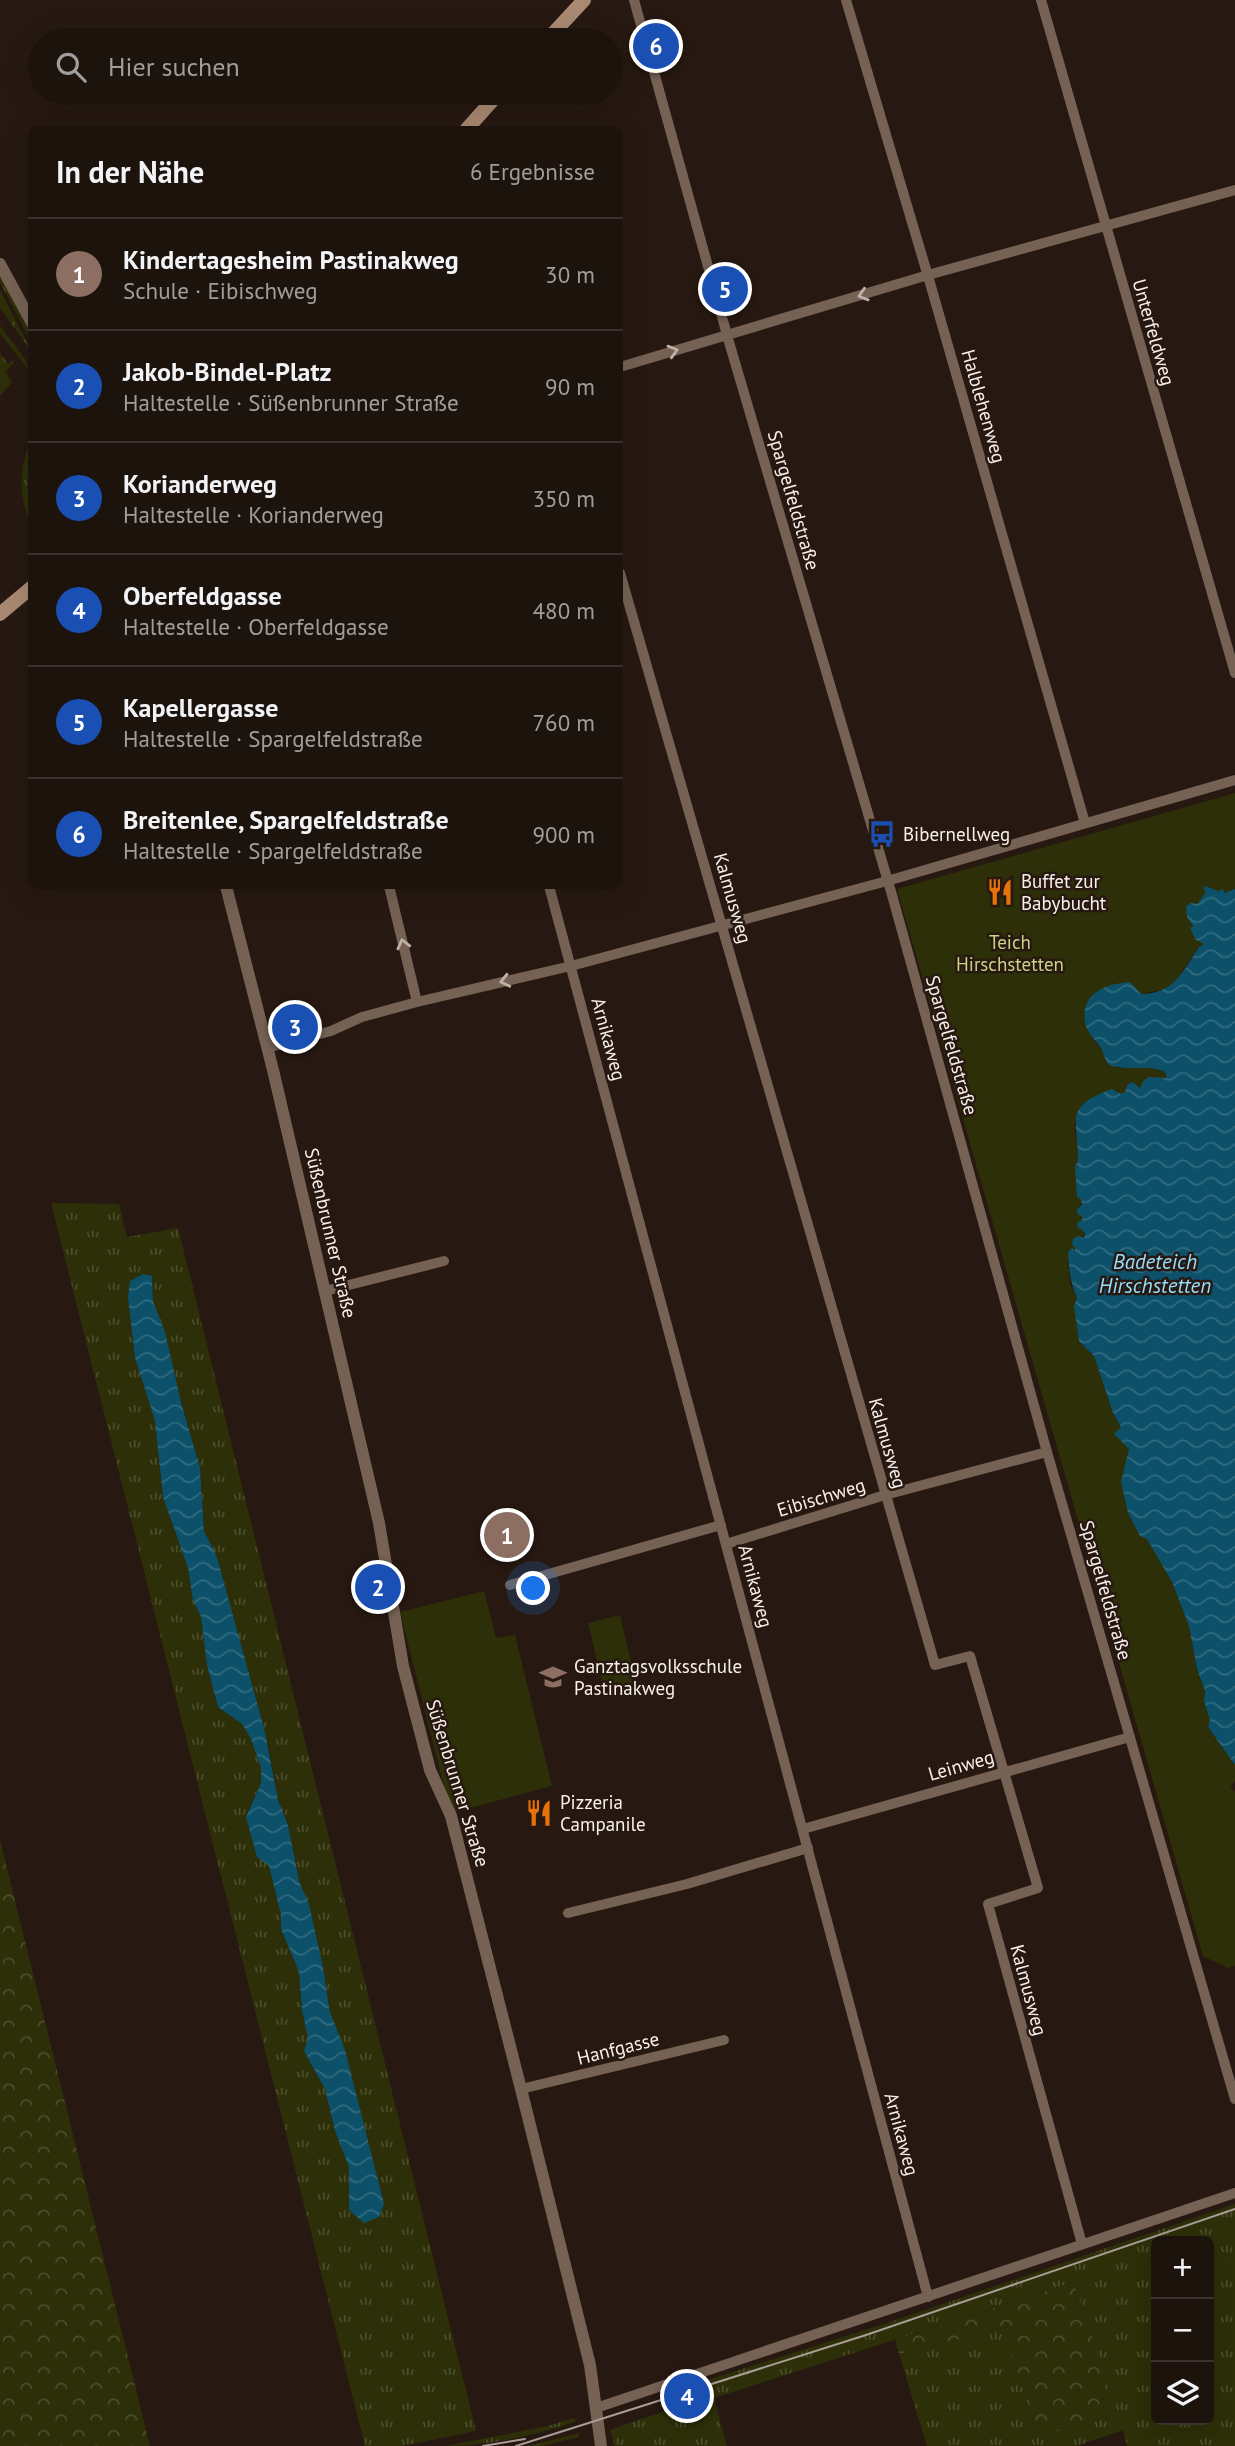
<!DOCTYPE html>
<html lang="de">
<meta charset="utf-8">
<style>
body{margin:0;font-family:"PT Sans",sans-serif;background:#2a201b;color:#f1f3f6}
.controls{position:absolute;right:21px;bottom:21px;display:grid;overflow:hidden;border-radius:10px;box-shadow:0 7px 28px #0002}
.controls button{width:63px;height:63px;display:grid;place-items:center;padding:0;border:0;border-bottom:2px solid #3b322e;background:#1d130d;color:#f1f3f6;font:35px sans-serif}
.you{position:absolute;left:534px;top:1589px;width:24px;height:24px;margin:-18px;border:5px solid #fff;border-radius:50%;background:#1a73e8;box-shadow:0 0 0 10px #1a73e833}
.badge{display:grid;place-items:center;width:46px;height:46px;border-radius:50%;background:#d93025;color:#fff;font-size:23px;font-weight:700}
.pin{position:absolute;translate:-50% -50%;border:4px solid #fff;box-shadow:0 2px 7px #0006}
.list{margin:0;padding:0;list-style:none}
h2{display:flex;justify-content:space-between;align-items:center;height:91px;margin:0;padding:0 28px;font-size:30px}
h2 small{font-size:23px;font-weight:400;color:#a09e9d}
.list li{display:grid;grid-template-columns:46px 1fr auto;gap:21px;align-items:center;box-sizing:border-box;height:112px;padding:0 28px;border-top:2px solid #3b322e}
.list b{display:block;font-size:26px;white-space:nowrap}
.list p{margin:0;font-size:23px;white-space:nowrap;color:#a09e9d}
.list em{font-size:23px;font-style:normal;color:#a09e9d}
.icon{flex:none;width:38px;height:38px;fill:none;stroke:currentColor;stroke-width:2;stroke-linecap:round;stroke-linejoin:round}
.map{position:relative;flex:none;width:1235px;height:2446px;overflow:hidden}
.search{position:absolute;background:#1d130d;box-shadow:0 7px 28px #0002;left:28px;top:28px;width:595px;height:77px;display:flex;align-items:center;gap:18px;box-sizing:border-box;padding:0 24px;border-radius:38px;color:#a09e9d;font-size:26px}
.panel{position:absolute;background:#1d130d;box-shadow:0 7px 28px #0002;left:28px;top:126px;width:595px;height:763px;border-radius:10px}
.map>svg:first-child{display:block}
.grass{fill:url(#grass-tufts);fill-rule:evenodd}
.forest{fill:url(#forest-crowns)}
.park{fill:#2c2f07}
.water{fill:url(#water-waves)}
.lines{fill:none;stroke-linecap:round;stroke-linejoin:round}
.minor{stroke:#756254;stroke-width:10}
.tertiary{stroke:#756254;stroke-width:12}
.secondary{stroke:#a98972;stroke-width:14}
.tram{stroke:#a99d97;stroke-width:2}
.oneway{stroke:#beb0a6}
.labels{text-anchor:middle;stroke-width:5;stroke-linejoin:round;paint-order:stroke}
.street-label{font-size:19px;fill:#faf0ea;stroke:#271911}
.poi-label{font-size:19px;fill:#faf0ea;stroke:#271911;text-anchor:start}
.park-label{font-size:19px;fill:#c9d382;stroke:#271911}
.water-label{font-size:21px;font-style:italic;fill:#95ddfc;stroke:#271911}
</style>
<div class="map">
<svg width="1235" height="2446" viewBox="0 0 1235 2446">
<defs>
<pattern id="grass-tufts" width="24" height="20" patternUnits="userSpaceOnUse" patternTransform="scale(1.75)"><rect width="24" height="20" fill="#2c2f07"/><path d="M3 7l-1-3M5 7V3M7 7l1-3M15 17l-1-3M17 17v-4M19 17l1-3" fill="none" stroke="#4c4d2b"/></pattern>
<pattern id="forest-crowns" width="20" height="18" patternUnits="userSpaceOnUse" patternTransform="scale(1.75)"><rect width="20" height="18" fill="#2c2f07"/><path d="M2 6a3 3 0 1 1 6 0M12 15a3 3 0 1 1 6 0" fill="none" stroke="#4c4d2b"/></pattern>
<pattern id="water-waves" width="16" height="10" patternUnits="userSpaceOnUse" patternTransform="scale(1.75)"><rect width="16" height="10" fill="#0c5169"/><path d="M0 5q4-4 8 0t8 0" fill="none" stroke="#306a7f"/></pattern>
</defs>
<rect width="100%" height="100%" fill="#271911"/>
<g class="grass">
<polygon points="0,271 31,330 31,342 0,282"/>
<polygon points="0,290 31,350 31,351 0,308"/>
<polygon points="0,326 26,360 28,369 0,333"/>
<polygon points="0,353 8,364 13,361 13,364 5,372 12,382 0,396"/>
<path d="M 31,441 L 31,524 C 18,497 19,467 31,441 Z"/>
<path d="M 51,1203 L 119,1204 L 127,1237 L 178,1228 L 476,2431 L 402,2446 L 365,2446 ZM 152,1276 L 153,1301 L 200,1468 L 204,1531 L 217,1557 L 269,1749 L 278,1800 L 288,1825 L 299,1881 L 309,1904 L 323,1967 L 330,2012 L 345,2051 L 368,2143 L 350,2210 L 349,2167 L 335,2131 L 325,2089 L 304,2051 L 308,2038 L 302,2011 L 299,1972 L 281,1929 L 281,1915 L 269,1866 L 246,1817 L 261,1783 L 261,1768 L 251,1739 L 242,1724 L 218,1707 L 207,1665 L 201,1617 L 193,1600 L 188,1568 L 163,1497 L 155,1421 L 135,1358 L 128,1297 Z"/>
<path d="M 1235,2204 L 1235,2446 L 1127,2446 L 1123,2430 L 1077,2446 L 927,2446 L 899,2354 L 1003,2328 L 1037,2430 L 1110,2398 L 1074,2282 L 714,2398 L 727,2446 L 615,2446 L 610,2430 L 705,2397 L 701,2382 L 887,2323 ZM 1156,2241 L 1209,2241 L 1209,2420 L 1156,2420 Z"/>
<path d="M 574,2418 L 577,2421 C 538,2435 487,2446 446,2446 L 548,2426 Z"/>
<polygon points="579,2433 579,2437 542,2446 528,2446"/>
</g>
<g class="forest">
<polygon points="0,1840 150,2446 0,2446"/>
<path d="M 1074,2282 L 1111,2398 C 1108,2405 1106,2413 1099,2418 C 1088,2426 1049,2435 1037,2430 L 1002,2328 L 899,2354 L 895,2340 Z"/>
</g>
<g class="park">
<polygon points="1235,793 1235,889 1224,893 1206,892 1187,917 1193,927 1190,928 1204,944 1199,947 1174,984 1161,990 1141,994 1091,1037 1117,1068 1152,1066 1165,1072 1167,1079 1149,1077 1141,1088 1120,1095 1112,1090 1081,1106 1075,1120 1075,1132 1079,1145 1082,1221 1078,1222 1085,1233 1068,1260 1070,1284 1077,1298 1079,1341 1094,1356 1113,1413 1121,1427 1129,1449 1128,1513 1140,1536 1147,1538 1172,1582 1189,1626 1197,1669 1205,1691 1204,1701 1211,1720 1208,1727 1235,1765 1235,1781 1230,1787 1235,1792 1235,1966 1228,1968 1203,1956 897,889"/>
<polygon points="484,1591 496,1638 515,1635 552,1786 455,1812 446,1794 400,1612"/>
<polygon points="620,1615 636,1683 604,1690 588,1623"/>
</g>
<g class="water">
<path d="M 1205,886 L 1218,891 L 1223,889 L 1224,893 L 1235,889 L 1235,1765 L 1208,1727 L 1210,1720 L 1204,1701 L 1205,1691 L 1197,1669 L 1189,1626 L 1172,1582 L 1147,1539 L 1140,1536 L 1128,1513 L 1121,1482 L 1129,1449 L 1114,1434 L 1121,1427 L 1113,1413 L 1094,1356 L 1079,1341 L 1074,1306 L 1077,1298 C 1070,1283 1069,1269 1068,1252 L 1072,1248 L 1074,1250 L 1076,1248 L 1072,1245 L 1073,1239 L 1078,1236 L 1084,1238 L 1085,1233 L 1077,1226 L 1078,1222 L 1082,1220 L 1082,1216 L 1078,1214 L 1077,1209 L 1082,1205 L 1081,1199 L 1077,1197 L 1075,1165 L 1078,1162 C 1079,1121 1061,1107 1112,1089 L 1121,1094 L 1125,1092 L 1127,1085 L 1133,1082 L 1140,1088 L 1143,1081 L 1149,1077 L 1167,1078 L 1165,1072 C 1146,1063 1127,1072 1109,1065 C 1105,1060 1104,1055 1102,1050 C 1097,1041 1089,1036 1086,1026 C 1078,994 1104,984 1130,982 L 1141,994 C 1174,994 1183,971 1199,947 L 1204,944 L 1196,940 L 1190,928 L 1193,926 L 1187,917 L 1186,906 L 1191,903 L 1197,904 L 1206,892 L 1203,888 Z"/>
<polygon points="143,1274 152,1276 153,1301 165,1332 181,1402 200,1468 204,1531 217,1557 265,1732 278,1800 288,1825 299,1881 309,1904 323,1967 330,2012 345,2050 384,2204 379,2217 364,2223 349,2210 349,2167 335,2131 325,2089 304,2051 308,2038 302,2011 299,1972 281,1929 281,1915 269,1866 257,1857 246,1817 261,1783 261,1768 251,1739 242,1724 218,1707 207,1665 201,1617 193,1600 188,1568 163,1497 155,1421 135,1358 128,1297 130,1281"/>
</g>
<g class="lines">
<g class="minor">
<polyline points="634,0 729,342 892,895 1047,1452 1235,2099"/>
<polyline points="846,0 930,283 1085,823"/>
<polyline points="1041,0 1235,673"/>
<polyline points="620,367 928,275 1235,190"/>
<polyline points="620,573 935,1665 970,1656 1038,1888 988,1904 1082,2244"/>
<polyline points="389,886 417,1002"/>
<polyline points="549,886 928,2297"/>
<polyline points="267,1048 331,1031 362,1017 417,1002 571,966 887,881 1235,780"/>
<polyline points="325,1291 444,1261"/>
<polyline points="726,1544 885,1495 1047,1452"/>
<polyline points="510,1585 721,1525"/>
<polyline points="803,1829 1130,1737"/>
<polyline points="568,1913 687,1884 808,1848"/>
<polyline points="521,2089 724,2040"/>
<polyline points="596,2408 1235,2193"/>
</g>
<g class="tertiary">
<polyline points="0,264 32,323"/>
<polyline points="226,886 273,1070 379,1523 403,1666 430,1770 451,1816 521,2089 590,2365 601,2446"/>
</g>
<g class="secondary">
<polyline points="547,40 584,0"/>
<polyline points="466,130 499,93"/>
<polyline points="0,614 32,587"/>
</g>
<g class="tram">
<polyline points="483,2446 525,2439"/>
<polyline points="516,2446 866,2335 1235,2209"/>
</g>
</g>
<defs><path id="oneway-chevron" d="M-2-3.5L2.5 0L-2 3.5" fill="none" stroke-width="1.6" stroke-linecap="round" stroke-linejoin="round" transform="scale(1.75)"/></defs>
<g class="oneway">
<use href="#oneway-chevron" transform="translate(863 295) rotate(163)"/>
<use href="#oneway-chevron" transform="translate(673 351) rotate(-16)"/>
<use href="#oneway-chevron" transform="translate(403 944) rotate(-104)"/>
<use href="#oneway-chevron" transform="translate(505 981) rotate(167)"/>
</g>
<defs>
<symbol id="bus-bare" viewBox="-9 -9 18 18"><path d="M-5-6H5V4H4V6H2V4H-2V6H-4V4H-5ZM-3.5-4V0h7V-4ZM-3.5 1.2v1.5H-2V1.2ZM2 1.2v1.5H3.5V1.2Z" fill="#1a4fb4" stroke="#271911" stroke-width="2.5" paint-order="stroke"/></symbol>
<symbol id="restaurant-bare" viewBox="-9 -9 18 18"><path d="M-5-6h1v4h1v-4h1v4h1v-4h1v5L-1.5 .5V6h-2V.5L-5-1ZM5-6V6H3V1.5H1.5Q1.5-4 5-6Z" fill="#e8710a" stroke="#271911" stroke-width="2.5" paint-order="stroke"/></symbol>
<symbol id="school-bare" viewBox="-9 -9 18 18"><path d="M0-5L7-2L0 1L-7-2ZM-4 1L0 2.5L4 1V4Q0 6-4 4Z" fill="#8d6e63" stroke="#271911" stroke-width="2.5" paint-order="stroke"/></symbol>
</defs>
<g fill-rule="evenodd">
<use href="#bus-bare" x="863" y="815" width="38" height="38"/>
<use href="#restaurant-bare" x="981" y="873" width="38" height="38"/>
<use href="#school-bare" x="534" y="1658" width="38" height="38"/>
<use href="#restaurant-bare" x="520" y="1794" width="38" height="38"/>
</g>
<g class="labels">
<g class="street-label">
<text transform="translate(1154 332) rotate(74)" y="7">Unterfeldweg</text>
<text transform="translate(984 406) rotate(74)" y="7">Halblehenweg</text>
<text transform="translate(794 500) rotate(74)" y="7">Spargelfeldstraße</text>
<text transform="translate(733 898) rotate(74)" y="7">Kalmusweg</text>
<text transform="translate(609 1039) rotate(75)" y="7">Arnikaweg</text>
<text transform="translate(952 1045) rotate(74)" y="7">Spargelfeldstraße</text>
<text transform="translate(331 1233) rotate(77)" y="7">Süßenbrunner Straße</text>
<text transform="translate(888 1443) rotate(74)" y="7">Kalmusweg</text>
<text transform="translate(821 1497) rotate(-17)" y="7">Eibischweg</text>
<text transform="translate(756 1586) rotate(75)" y="7">Arnikaweg</text>
<text transform="translate(1106 1590) rotate(74)" y="7">Spargelfeldstraße</text>
<text transform="translate(961 1765) rotate(-16)" y="7">Leinweg</text>
<text transform="translate(458 1783) rotate(73)" y="7">Süßenbrunner Straße</text>
<text transform="translate(1029 1990) rotate(75)" y="7">Kalmusweg</text>
<text transform="translate(618 2048) rotate(-14)" y="7">Hanfgasse</text>
<text transform="translate(902 2134) rotate(75)" y="7">Arnikaweg</text>
</g>
<g class="poi-label">
<text x="903" y="841">Bibernellweg</text>
<text x="1021" y="888">Buffet zur<tspan x="1021" dy="22">Babybucht</tspan></text>
<text x="574" y="1673">Ganztagsvolksschule<tspan x="574" dy="22">Pastinakweg</tspan></text>
<text x="560" y="1809">Pizzeria<tspan x="560" dy="22">Campanile</tspan></text>
</g>
<g class="park-label">
<text x="1010" y="949">Teich<tspan x="1010" dy="22">Hirschstetten</tspan></text>
</g>
<g class="water-label">
<text x="1155" y="1269">Badeteich<tspan x="1155" dy="24">Hirschstetten</tspan></text>
</g>
</g>
</svg>
<div class="controls">
<button>+</button>
<button>−</button>
<button><svg class="icon" aria-label="layers" viewBox="0 0 24 24"><path d="M12 4l9 5-9 5-9-5zM3 14l9 5 9-5"/></svg></button>
</div>
<div class="you"></div>
<div class="pin badge" style="left:507px;top:1535px;background:#8d6e63">1</div>
<div class="pin badge" style="left:378px;top:1587px;background:#1a4fb4">2</div>
<div class="pin badge" style="left:295px;top:1027px;background:#1a4fb4">3</div>
<div class="pin badge" style="left:687px;top:2396px;background:#1a4fb4">4</div>
<div class="pin badge" style="left:725px;top:289px;background:#1a4fb4">5</div>
<div class="pin badge" style="left:656px;top:46px;background:#1a4fb4">6</div>
<div class="search"><svg class="icon" aria-label="search" viewBox="0 0 24 24"><circle cx="10" cy="10" r="6"/><path d="M15 15l6 6"/></svg>Hier suchen</div>
<section class="panel">
<h2>In der Nähe<small>6 Ergebnisse</small></h2>
<ul class="list">
<li><span class="badge" style="background:#8d6e63">1</span><div><b>Kindertagesheim Pastinakweg</b><p>Schule · Eibischweg</p></div><em>30 m</em></li>
<li><span class="badge" style="background:#1a4fb4">2</span><div><b>Jakob-Bindel-Platz</b><p>Haltestelle · Süßenbrunner Straße</p></div><em>90 m</em></li>
<li><span class="badge" style="background:#1a4fb4">3</span><div><b>Korianderweg</b><p>Haltestelle · Korianderweg</p></div><em>350 m</em></li>
<li><span class="badge" style="background:#1a4fb4">4</span><div><b>Oberfeldgasse</b><p>Haltestelle · Oberfeldgasse</p></div><em>480 m</em></li>
<li><span class="badge" style="background:#1a4fb4">5</span><div><b>Kapellergasse</b><p>Haltestelle · Spargelfeldstraße</p></div><em>760 m</em></li>
<li><span class="badge" style="background:#1a4fb4">6</span><div><b>Breitenlee, Spargelfeldstraße</b><p>Haltestelle · Spargelfeldstraße</p></div><em>900 m</em></li>
</ul>
</section>
</div>
